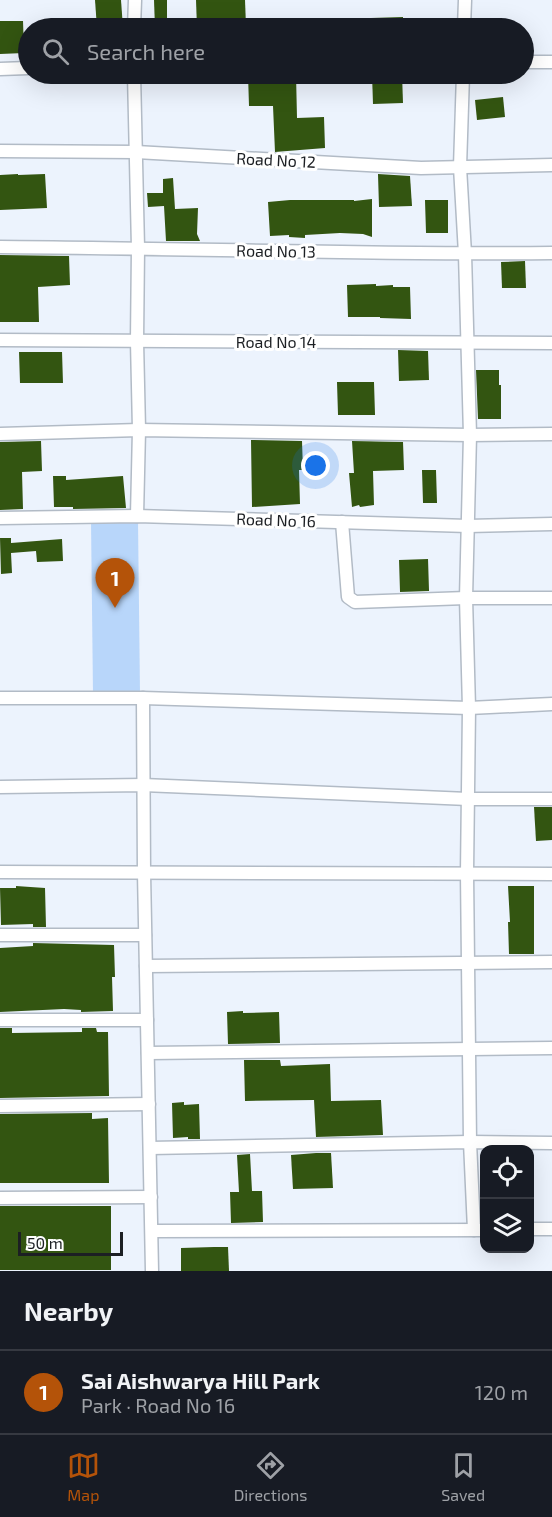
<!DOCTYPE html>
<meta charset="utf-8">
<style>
body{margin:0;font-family:"Exo 2",sans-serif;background:#242831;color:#f1f3f6}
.controls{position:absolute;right:18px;bottom:18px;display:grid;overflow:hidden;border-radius:12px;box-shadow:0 6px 24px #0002}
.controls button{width:54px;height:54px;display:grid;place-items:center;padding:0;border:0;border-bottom:2px solid #363941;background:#171b24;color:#f1f3f6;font:30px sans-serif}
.scale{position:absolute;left:18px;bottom:15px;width:105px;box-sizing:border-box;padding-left:6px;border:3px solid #1c1f23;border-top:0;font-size:16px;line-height:21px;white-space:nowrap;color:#1c1f23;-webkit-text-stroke:4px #fff;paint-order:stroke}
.you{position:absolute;left:316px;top:466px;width:21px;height:21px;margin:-15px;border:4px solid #fff;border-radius:50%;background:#1a73e8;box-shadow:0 0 0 9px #1a73e833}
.badge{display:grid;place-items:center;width:39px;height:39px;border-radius:50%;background:#b45309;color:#fff;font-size:20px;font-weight:700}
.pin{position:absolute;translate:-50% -50px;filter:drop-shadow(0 2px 3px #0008)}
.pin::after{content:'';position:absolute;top:32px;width:21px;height:18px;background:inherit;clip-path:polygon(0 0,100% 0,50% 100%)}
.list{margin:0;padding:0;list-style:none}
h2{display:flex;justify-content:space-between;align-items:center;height:78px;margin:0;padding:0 24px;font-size:26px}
h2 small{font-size:20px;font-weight:400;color:#9ea1a6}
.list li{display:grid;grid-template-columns:39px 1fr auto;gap:18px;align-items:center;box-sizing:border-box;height:84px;padding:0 24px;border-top:2px solid #363941}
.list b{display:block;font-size:22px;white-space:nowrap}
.list p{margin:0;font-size:20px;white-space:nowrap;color:#9ea1a6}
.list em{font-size:20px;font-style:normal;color:#9ea1a6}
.icon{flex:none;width:33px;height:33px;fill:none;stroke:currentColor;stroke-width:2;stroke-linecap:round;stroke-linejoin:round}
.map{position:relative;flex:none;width:552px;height:1271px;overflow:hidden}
.search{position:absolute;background:#171b24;box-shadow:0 6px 24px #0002;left:18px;right:18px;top:18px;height:66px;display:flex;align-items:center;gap:15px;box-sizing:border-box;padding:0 21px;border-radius:33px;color:#9ea1a6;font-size:22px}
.sheet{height:162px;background:#171b24}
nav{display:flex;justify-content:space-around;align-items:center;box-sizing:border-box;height:84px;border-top:2px solid #363941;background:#171b24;font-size:16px;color:#9ea1a6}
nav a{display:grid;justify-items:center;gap:3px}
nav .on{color:#b45309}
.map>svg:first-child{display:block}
.green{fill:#b8d6fa}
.building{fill:#351}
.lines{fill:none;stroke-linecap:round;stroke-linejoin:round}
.street-casing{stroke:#b2bbc6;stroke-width:15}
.street{stroke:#fff;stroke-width:12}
.labels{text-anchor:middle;stroke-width:6;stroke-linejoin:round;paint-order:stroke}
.street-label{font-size:16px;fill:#1c1f23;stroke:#fff}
</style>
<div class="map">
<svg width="552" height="1271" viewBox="0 0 552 1271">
<rect width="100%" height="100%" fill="#ecf3fd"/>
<polygon class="green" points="91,521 138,521 140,694 93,694"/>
<g class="building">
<polygon points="95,0 121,0 123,28 97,28"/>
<polygon points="154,0 167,0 167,28 155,28"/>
<polygon points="196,0 245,0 246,26 197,28"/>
<polygon points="403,17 403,28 372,28 371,18"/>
<polygon points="0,21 23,21 24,53 0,54"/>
<polygon points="248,74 296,74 297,118 324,117 325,148 275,152 273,106 249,106"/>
<polygon points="372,74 402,74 403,103 373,104"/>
<polygon points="503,97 505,117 477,120 475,100"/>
<polygon points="18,174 18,175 45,174 47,208 0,210 0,175"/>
<polygon points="378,174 410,176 412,206 379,207"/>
<polygon points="173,178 175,209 198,208 197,234 200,241 166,241 164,206 148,207 147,193 163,193 163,179"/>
<polygon points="372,199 372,237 363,234 340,233 305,235 305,238 289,237 289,235 270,236 268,202 290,200 354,200 354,201"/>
<polygon points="425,200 448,200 448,233 426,233"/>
<polygon points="0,255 69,256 70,285 38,287 39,322 0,322"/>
<polygon points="525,261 526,288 502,288 501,262"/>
<polygon points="376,284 376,286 393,285 393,287 410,287 411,319 380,318 380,317 348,317 347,285"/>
<polygon points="398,350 428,351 429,380 399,381"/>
<polygon points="19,352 62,352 63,383 20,383"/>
<polygon points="476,370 499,370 499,385 501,385 501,419 478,419"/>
<polygon points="337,382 374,382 375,415 338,415"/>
<polygon points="251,440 302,441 303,470 299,470 300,504 252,507"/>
<polygon points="41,441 42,471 22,472 23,509 0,510 0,442"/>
<polygon points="352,441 403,442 404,470 373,471 374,505 360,507 359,505 352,507 349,473 354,473"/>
<polygon points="422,470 436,470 437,503 423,503"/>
<polygon points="53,476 66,476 66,480 123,476 126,508 73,509 73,507 54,507"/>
<polygon points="0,538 11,538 11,543 62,539 63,561 37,562 36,551 11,553 12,573 1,574"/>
<polygon points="428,559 429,591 400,592 399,560"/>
<polygon points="534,807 552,807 552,840 536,841"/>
<polygon points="16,886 45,888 46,927 33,927 33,924 1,925 0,888 16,888"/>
<polygon points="508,886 534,886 534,954 509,954 508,922 510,922"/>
<polygon points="33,943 114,945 115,977 112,977 113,1011 81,1012 81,1010 64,1009 0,1012 0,948 33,946"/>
<polygon points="243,1011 243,1013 279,1012 280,1043 228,1044 227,1012"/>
<polygon points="0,1028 12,1028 12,1033 82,1032 82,1028 96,1028 97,1032 108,1032 109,1096 0,1098"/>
<polygon points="244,1060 280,1060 281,1066 330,1064 331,1101 381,1100 383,1135 316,1137 314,1100 245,1101"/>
<polygon points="184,1102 184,1105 199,1104 200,1139 188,1139 188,1137 173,1138 172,1103"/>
<polygon points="92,1113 92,1119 108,1118 109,1183 0,1183 0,1114"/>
<polygon points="316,1153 331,1153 333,1188 293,1189 291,1155"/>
<polygon points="250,1154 252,1191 262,1191 263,1222 231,1223 230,1192 239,1192 237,1155"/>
<rect x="0" y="1206" width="111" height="64"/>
<polygon points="214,1247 228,1247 229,1271 181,1271 181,1248"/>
</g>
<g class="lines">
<defs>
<g id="street">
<polyline points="134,28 135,0"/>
<polyline points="464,28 465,0"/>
<polyline points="524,62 552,62"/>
<polyline points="0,69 28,68"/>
<polyline points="134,74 138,248 137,341 139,430 137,516"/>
<polyline points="463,74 460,167 465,254 470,435 466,598 469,708 467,873 470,1142 474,1230"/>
<polyline points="0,151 136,152 421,168 552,165"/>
<path d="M 0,247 C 184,248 368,255 552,253"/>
<polyline points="0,340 552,343"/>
<polyline points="0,434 139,430 470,435 552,434"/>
<polyline points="0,518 137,516 468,526 552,524"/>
<polyline points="342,522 348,597 355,602 466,598 552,598"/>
<polyline points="0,698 143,698 469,708 552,704"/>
<polyline points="143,698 144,873 152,1271"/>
<polyline points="0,787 143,785 468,799 552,799"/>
<polyline points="0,872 552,874"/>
<polyline points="0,935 145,935"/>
<polyline points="146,966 552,962"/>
<polyline points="0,1020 147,1020"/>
<polyline points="148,1053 552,1048"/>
<polyline points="0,1106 149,1104"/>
<polyline points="150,1148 470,1142 552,1143"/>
<polyline points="0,1198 151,1197"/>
<polyline points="530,1229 552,1229"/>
<polyline points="152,1231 484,1230"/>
</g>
</defs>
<use href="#street" class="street-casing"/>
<use href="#street" class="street"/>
</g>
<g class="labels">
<g class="street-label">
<text transform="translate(276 160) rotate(3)" y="6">Road No 12</text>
<text transform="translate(276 251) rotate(1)" y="6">Road No 13</text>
<text x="276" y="348">Road No 14</text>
<text transform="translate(276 520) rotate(2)" y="6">Road No 16</text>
</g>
</g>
</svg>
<div class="controls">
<button><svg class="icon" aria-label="locate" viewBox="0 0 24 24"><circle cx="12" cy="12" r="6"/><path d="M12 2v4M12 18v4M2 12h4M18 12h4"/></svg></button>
<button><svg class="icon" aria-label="layers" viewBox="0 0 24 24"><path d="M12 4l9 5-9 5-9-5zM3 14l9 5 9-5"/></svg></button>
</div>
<div class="scale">50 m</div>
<div class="you"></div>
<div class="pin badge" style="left:115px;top:608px">1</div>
<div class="search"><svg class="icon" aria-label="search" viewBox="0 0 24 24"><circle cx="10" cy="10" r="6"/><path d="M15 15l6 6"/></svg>Search here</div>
</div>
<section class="sheet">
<h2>Nearby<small></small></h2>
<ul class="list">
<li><span class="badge">1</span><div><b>Sai Aishwarya Hill Park</b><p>Park · Road No 16</p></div><em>120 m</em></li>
</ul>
</section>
<nav>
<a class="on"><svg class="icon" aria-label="map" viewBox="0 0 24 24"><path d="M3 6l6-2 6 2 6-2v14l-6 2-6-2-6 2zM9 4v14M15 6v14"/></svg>Map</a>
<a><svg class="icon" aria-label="directions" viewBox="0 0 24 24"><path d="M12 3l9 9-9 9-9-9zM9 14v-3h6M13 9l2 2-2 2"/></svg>Directions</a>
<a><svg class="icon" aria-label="saved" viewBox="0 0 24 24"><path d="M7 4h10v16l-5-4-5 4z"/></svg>Saved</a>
</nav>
